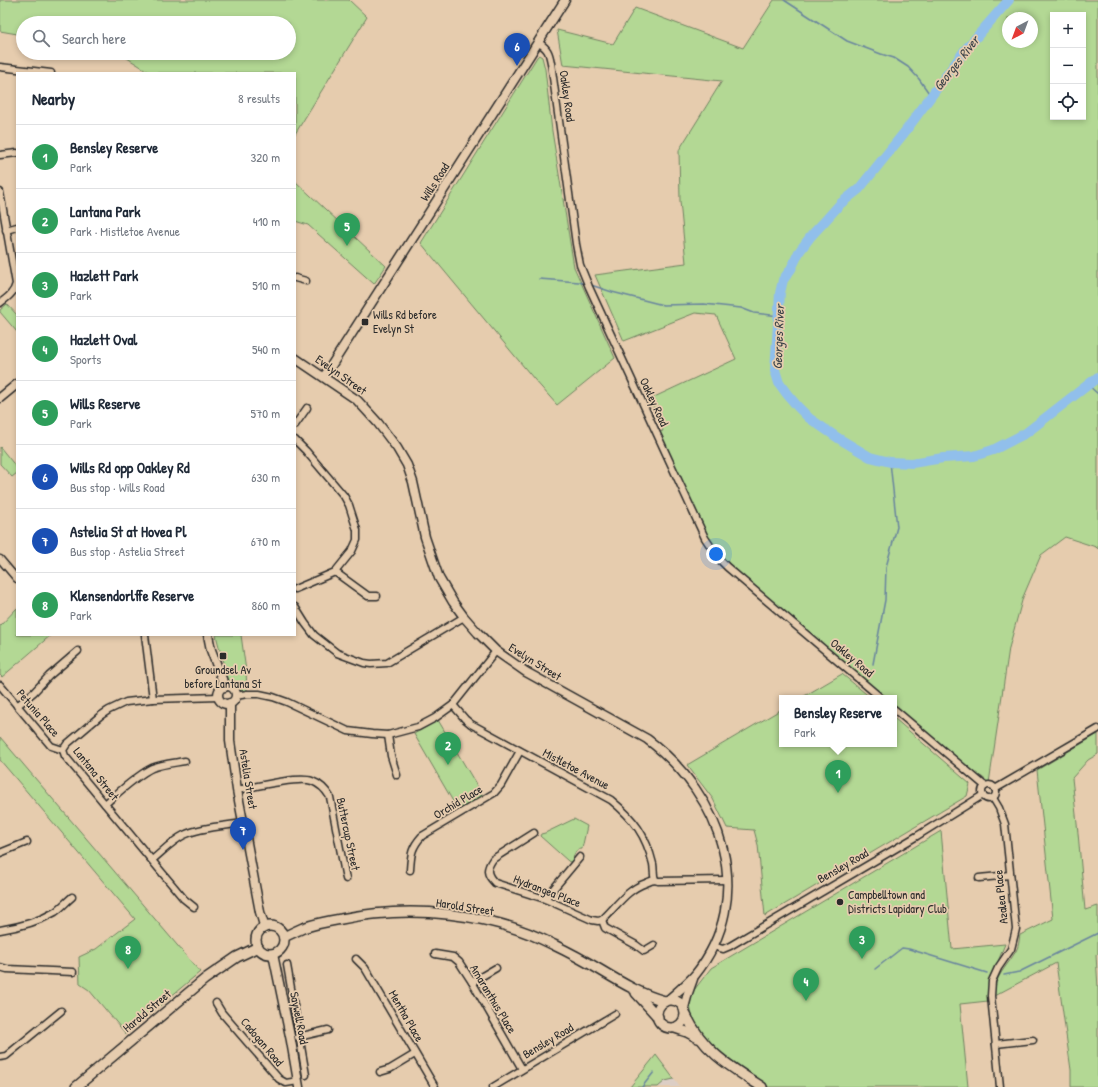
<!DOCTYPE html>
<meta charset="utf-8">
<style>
body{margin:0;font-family:"Patrick Hand",sans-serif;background:#f6f6f7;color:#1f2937}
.controls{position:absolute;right:12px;top:12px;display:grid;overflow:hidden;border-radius:0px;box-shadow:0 2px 6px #0003}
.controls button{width:36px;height:36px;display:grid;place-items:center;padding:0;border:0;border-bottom:1px solid #e0e1e3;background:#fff;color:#1f2937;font:20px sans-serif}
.compass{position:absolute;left:1002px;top:12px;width:36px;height:36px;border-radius:50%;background:#fff;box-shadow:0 2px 6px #0003;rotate:221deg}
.you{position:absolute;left:716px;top:554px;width:14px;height:14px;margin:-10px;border:3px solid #fff;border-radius:50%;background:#1a73e8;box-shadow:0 0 0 6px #1a73e833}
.badge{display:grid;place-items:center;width:26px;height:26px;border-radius:50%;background:#0f766e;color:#fff;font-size:13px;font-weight:700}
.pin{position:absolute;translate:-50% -33px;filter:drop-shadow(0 1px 2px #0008)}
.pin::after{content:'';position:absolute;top:21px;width:14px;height:12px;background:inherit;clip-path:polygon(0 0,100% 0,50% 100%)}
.popup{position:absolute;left:779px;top:695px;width:118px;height:52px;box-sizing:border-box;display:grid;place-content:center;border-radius:0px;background:#fff;filter:drop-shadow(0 1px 3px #0005);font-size:13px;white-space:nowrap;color:#747a83}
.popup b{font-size:15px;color:#1f2937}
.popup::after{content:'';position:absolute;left:50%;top:100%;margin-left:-8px;border:8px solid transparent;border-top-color:#fff}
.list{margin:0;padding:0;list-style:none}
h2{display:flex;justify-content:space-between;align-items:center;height:52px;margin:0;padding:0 16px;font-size:17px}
h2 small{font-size:13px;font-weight:400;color:#747a83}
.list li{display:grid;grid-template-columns:26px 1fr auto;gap:12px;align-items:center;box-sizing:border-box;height:64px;padding:0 16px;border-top:1px solid #e0e1e3}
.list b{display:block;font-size:15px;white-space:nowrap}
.list p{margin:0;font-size:13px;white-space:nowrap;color:#747a83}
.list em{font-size:13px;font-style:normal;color:#747a83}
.icon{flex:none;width:22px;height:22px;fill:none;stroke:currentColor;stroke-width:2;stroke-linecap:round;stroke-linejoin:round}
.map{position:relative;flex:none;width:1098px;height:1087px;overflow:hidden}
.search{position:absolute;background:#fff;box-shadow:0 2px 6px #0003;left:16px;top:16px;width:280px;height:44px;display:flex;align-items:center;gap:10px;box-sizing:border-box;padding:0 14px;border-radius:22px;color:#747a83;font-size:15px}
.panel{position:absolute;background:#fff;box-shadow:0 2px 6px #0003;left:16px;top:72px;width:280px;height:564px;border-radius:0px}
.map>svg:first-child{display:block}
.built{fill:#dccec5}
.green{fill:#b3d894;stroke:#6f8260;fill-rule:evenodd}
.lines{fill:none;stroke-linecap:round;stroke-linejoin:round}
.stream{stroke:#68849e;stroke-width:1.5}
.river{stroke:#91bfeb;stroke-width:10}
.minor-casing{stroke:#2b2b2b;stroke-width:9}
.tertiary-casing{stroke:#2b2b2b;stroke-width:11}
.secondary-casing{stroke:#2b2b2b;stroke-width:12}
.minor{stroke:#e6ccae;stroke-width:6}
.tertiary{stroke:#e6ccae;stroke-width:8}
.secondary{stroke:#e6ccae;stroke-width:9}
.poi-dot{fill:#2b2b2b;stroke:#e6ccae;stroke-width:1.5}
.labels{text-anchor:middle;stroke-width:3.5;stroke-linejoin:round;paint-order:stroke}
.street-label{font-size:12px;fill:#2b2b2b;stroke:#e6ccae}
.poi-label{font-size:12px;fill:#2b2b2b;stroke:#e6ccae;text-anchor:start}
.water-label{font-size:13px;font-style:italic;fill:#3a4148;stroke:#e6ccae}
</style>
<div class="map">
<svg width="1098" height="1087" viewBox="0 0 1098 1087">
<rect width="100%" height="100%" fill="#e6ccae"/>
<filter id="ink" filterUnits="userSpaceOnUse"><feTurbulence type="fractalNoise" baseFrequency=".025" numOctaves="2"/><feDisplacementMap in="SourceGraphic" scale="8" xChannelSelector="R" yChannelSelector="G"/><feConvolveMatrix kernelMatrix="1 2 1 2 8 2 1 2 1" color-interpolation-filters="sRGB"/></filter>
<g filter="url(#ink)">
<polygon class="built" points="674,1079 680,1087 658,1087 665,1081"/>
<g class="green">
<polygon points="0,0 349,0 367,17 295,134 295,73 151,73 119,53 289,53 289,23 23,23 23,35 0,31"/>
<path d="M 774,0 L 1098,0 L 1098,549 L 1096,547 L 1065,537 L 1041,555 L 1023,597 L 1009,648 L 989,783 L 982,777 L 975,774 L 894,705 L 894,698 L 886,698 L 728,564 L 717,552 L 704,531 L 659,432 L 663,431 L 650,399 L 736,359 L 716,315 L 695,313 L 624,341 L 595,275 L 686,263 L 680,201 L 679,150 L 722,81 L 563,65 L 557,30 L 613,44 L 635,8 L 743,48 ZM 1053,15 L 1083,15 L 1083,117 L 1053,117 ZM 1008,18 L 1032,18 L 1032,42 L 1008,42 Z"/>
<polygon points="539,55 542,57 545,69 552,131 574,267 615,358 557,405 534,379 421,243 537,57"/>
<polygon points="295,181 386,266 374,284 308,225 295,221"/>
<polygon points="7,304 17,315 17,332 0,312 0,310"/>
<polygon points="0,447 17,468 17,473 12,477 0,464"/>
<polygon points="17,608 17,635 51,635 2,677 0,675 0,626"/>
<polygon points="216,635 241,635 246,671 247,690 246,692 238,690 228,682"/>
<polygon points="842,674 871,698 801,698"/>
<polygon points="782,709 782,744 894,744 894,718 970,784 967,796 765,916 758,845 754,830 727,828 713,799 687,765"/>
<polygon points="438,720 483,796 458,810 414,734"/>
<path d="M 1098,734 L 1098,754 L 1088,760 L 1072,778 L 1078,833 L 1085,910 L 1098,906 L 1098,954 L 1096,955 L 1098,988 L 1098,1087 L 1071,1087 L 1071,1070 L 1056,963 L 994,996 C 994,976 1007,967 1016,951 C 1019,946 1019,940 1020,935 L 1053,919 L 1037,770 Z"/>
<polygon points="0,737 200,972 126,1034 89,990 80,984 79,957 96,949 135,919 0,760"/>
<path d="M 574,819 L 587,826 L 582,849 C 574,849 574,856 572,863 L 568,861 L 540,836 L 541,834 L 545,833 Z"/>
<polygon points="941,831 952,949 1005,944 990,981 988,1001 960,1004 968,1087 769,1087 722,1056 694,1025 689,1001 691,994 711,968"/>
<polygon points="656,1055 674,1079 665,1081 658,1087 630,1087"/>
</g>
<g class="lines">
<g class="stream">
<polyline points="784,0 847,41 881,54 894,58 908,67 919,79 931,96"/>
<polyline points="539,279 579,282 585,284"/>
<polyline points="591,285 612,292 663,305 704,304 741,308 754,313 779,316"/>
<polyline points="1088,385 1098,394"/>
<polyline points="873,664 885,600 886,567 897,527 890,462"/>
<polyline points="875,969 902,948 909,949 987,973"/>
<polyline points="1004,975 1019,972 1098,933"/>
<polyline points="642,1087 654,1072"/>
</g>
<polyline class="river" points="1009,0 965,50 904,133 859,189 840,204 824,222 811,236 799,252 791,269 783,280 780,293 775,370 779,383 787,394 798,407 809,418 838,438 870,457 890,462 912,463 943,458 974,456 993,450 1026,433 1098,377"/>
<defs>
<g id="minor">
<path d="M 538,42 C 548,49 549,52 551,63 L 576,244 L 580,265 L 589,287 L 705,538 L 719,559 L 727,567 L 881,698"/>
<polyline points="0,67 51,73"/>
<polyline points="0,155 17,153"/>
<path d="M 0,192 L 16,284 C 14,293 7,298 0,303"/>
<polyline points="6,230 17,227"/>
<polyline points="295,278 306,281"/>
<polyline points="295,425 307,408"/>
<polyline points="295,440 306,451 344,496 349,505 357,530 357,540 352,551 335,572 295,589"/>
<polyline points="0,559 17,579"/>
<polyline points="335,572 368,596 377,596"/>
<polyline points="295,607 305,623 314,635 337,653 364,663 371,664 387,663 464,617"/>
<polyline points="145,635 153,699"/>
<polyline points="0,685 51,746 63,750"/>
<polyline points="236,696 247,694 259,694 273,697 287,702 348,731 372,734 388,735 418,727 435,718 453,705 496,651"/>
<path d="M 453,705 L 465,719 L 471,724 L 611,800 C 634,819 646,835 653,864 C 654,869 653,874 655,880"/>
<polyline points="17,706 34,692 49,676 78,651"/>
<polyline points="894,709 985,786"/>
<polyline points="388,735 391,756 397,775"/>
<circle cx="989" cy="792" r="7"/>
<polyline points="995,789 1098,729"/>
<path d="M 237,790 C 254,787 298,776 312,781 C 320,784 326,790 330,797 L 346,879"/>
<polyline points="993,798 999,808 1005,824 1016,929 1011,949 998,968 992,981 991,996 1000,1087"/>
<path d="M 105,804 C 118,793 137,775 152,768 C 162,764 174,763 185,761"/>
<path d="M 534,833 L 493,859 C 486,869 486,874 495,883 L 545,899 L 592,920 L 598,921 L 602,920"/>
<polyline points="0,853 27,842"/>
<path d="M 152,860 C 162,852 172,841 184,835 C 200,827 226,826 243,823"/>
<path d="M 410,870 C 411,855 411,848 422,836 L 494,793 L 501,785 L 520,751"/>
<polyline points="979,878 1010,875"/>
<polyline points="545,899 580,857"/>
<polyline points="194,907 184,899 65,756 63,750 67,744 100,716 109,710 126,702 153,699 219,697"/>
<path d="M 602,920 C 617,906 626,890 646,883 C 651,881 654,879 658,881 L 727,880"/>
<polyline points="602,920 605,928 636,945 644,951 654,945"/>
<path d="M 0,930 C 19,927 38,922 55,912 C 61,908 66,902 72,897"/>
<polyline points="713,946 723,949 730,946 917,836 983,795"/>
<polyline points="435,954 453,957 459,962 472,982 522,1069"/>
<polyline points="356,959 365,968 435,1087"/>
<polyline points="287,965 306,1075"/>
<polyline points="0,967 7,969 73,972"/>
<polyline points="472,982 496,968"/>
<polyline points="216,1003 222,1013 279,1079 286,1083 298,1081"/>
<polyline points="298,1037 328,1030"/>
<polyline points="996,1044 1033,1040"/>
<polyline points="0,1057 6,1056 61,1011"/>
<polyline points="380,1072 390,1069 415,1054"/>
<polyline points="493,1087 615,1014"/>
</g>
<g id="tertiary">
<path d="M 295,358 L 357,400 L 378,423 L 397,448 L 407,465 L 413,482 L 425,537 L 439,578 L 453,602 L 464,617 L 478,633 L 496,651 L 526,672 L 647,739 C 722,795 758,896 695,975 C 687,984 677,992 668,1000"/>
<polyline points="324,377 565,0"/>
<polyline points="0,398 17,384"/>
<polyline points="208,635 211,650 225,687"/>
<circle cx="227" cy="695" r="9"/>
<polyline points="230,703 230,741 237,790 260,912 263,922 264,928"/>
<polyline points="273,954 291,1041 299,1087"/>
<polyline points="684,1008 688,993 693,979"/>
</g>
<g id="secondary">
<circle cx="270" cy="940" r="14"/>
<path d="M 284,937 C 290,934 296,931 303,928 C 315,924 329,921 341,919 C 411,905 491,912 554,945 C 571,953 587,962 602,971 C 622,983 642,995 665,1001"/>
<polyline points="636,993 658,1017"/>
<circle cx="671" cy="1014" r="14"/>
<path d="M 686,1015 C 703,1051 729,1066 762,1087"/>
<polyline points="675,1028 687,1032 698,1038"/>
<polyline points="76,1087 205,979 237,957 258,947"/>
</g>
</defs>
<use href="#minor" class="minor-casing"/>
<use href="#tertiary" class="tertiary-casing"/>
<use href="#secondary" class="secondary-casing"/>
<use href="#minor" class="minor"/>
<use href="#tertiary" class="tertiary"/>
<use href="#secondary" class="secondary"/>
</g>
</g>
<g class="poi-dot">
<rect x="361" y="318" width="8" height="8" rx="2"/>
<rect x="219" y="652" width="8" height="8" rx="2"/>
<circle cx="840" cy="902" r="4"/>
</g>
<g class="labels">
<g class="street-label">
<text transform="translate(567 96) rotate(82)" y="4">Oakley Road</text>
<text transform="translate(435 182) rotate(-57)" y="4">Wills Road</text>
<text transform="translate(341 375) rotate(35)" y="4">Evelyn Street</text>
<text transform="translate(654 402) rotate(65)" y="4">Oakley Road</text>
<text transform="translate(852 658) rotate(40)" y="4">Oakley Road</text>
<text transform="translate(535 662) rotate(32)" y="4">Evelyn Street</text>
<text transform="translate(38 713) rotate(49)" y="4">Petunia Place</text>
<text transform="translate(576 769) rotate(28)" y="4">Mistletoe Avenue</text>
<text transform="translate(96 774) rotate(51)" y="4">Lantana Street</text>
<text transform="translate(248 779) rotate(81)" y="4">Astelia Street</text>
<text transform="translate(458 802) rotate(-31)" y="4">Orchid Place</text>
<text transform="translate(348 834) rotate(78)" y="4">Buttercup Street</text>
<text transform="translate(843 866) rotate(-30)" y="4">Bensley Road</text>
<text transform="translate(547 891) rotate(21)" y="4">Hydrangea Place</text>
<text transform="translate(1001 897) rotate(-96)" y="4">Azalea Place</text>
<text transform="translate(465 907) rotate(9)" y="4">Harold Street</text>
<text transform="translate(493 999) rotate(59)" y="4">Amaranthus Place</text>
<text transform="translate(147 1011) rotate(-40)" y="4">Harold Street</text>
<text transform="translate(406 1016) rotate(60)" y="4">Mentha Place</text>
<text transform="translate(299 1018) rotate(79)" y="4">Saywell Road</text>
<text transform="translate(548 1041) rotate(-31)" y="4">Bensley Road</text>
<text transform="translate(262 1042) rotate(50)" y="4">Cadogan Road</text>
</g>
<g class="poi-label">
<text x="373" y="319">Wills Rd before<tspan x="373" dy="14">Evelyn St</tspan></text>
<text x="223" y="674" text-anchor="middle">Groundsel Av<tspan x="223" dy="14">before Lantana St</tspan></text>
<text x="848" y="899">Campbelltown and<tspan x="848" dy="14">Districts Lapidary Club</tspan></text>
</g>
<g class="water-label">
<text transform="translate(956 63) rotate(-52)" y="5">Georges River</text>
<text transform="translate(778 337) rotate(-88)" y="5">Georges River</text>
</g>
</g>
</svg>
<div class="controls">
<button>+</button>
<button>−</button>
<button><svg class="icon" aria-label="locate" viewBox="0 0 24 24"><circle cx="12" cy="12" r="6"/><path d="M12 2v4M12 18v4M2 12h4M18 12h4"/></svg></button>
</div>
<svg class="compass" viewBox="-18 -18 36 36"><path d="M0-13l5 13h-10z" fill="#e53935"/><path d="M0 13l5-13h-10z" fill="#747a83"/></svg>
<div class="you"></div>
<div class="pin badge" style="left:838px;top:793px;background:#2e9e5b">1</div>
<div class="popup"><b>Bensley Reserve</b>Park</div>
<div class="pin badge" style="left:448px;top:765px;background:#2e9e5b">2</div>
<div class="pin badge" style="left:862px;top:959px;background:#2e9e5b">3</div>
<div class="pin badge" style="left:806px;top:1001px;background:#2e9e5b">4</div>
<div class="pin badge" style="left:347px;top:246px;background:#2e9e5b">5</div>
<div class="pin badge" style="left:517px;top:66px;background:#1a4fb4">6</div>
<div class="pin badge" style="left:243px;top:850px;background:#1a4fb4">7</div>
<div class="pin badge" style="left:128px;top:969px;background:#2e9e5b">8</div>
<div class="search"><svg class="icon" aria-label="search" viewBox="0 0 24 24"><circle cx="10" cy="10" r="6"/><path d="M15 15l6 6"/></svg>Search here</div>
<section class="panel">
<h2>Nearby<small>8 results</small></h2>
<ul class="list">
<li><span class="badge" style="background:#2e9e5b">1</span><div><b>Bensley Reserve</b><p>Park</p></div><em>320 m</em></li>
<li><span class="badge" style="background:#2e9e5b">2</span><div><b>Lantana Park</b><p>Park · Mistletoe Avenue</p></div><em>410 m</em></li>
<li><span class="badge" style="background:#2e9e5b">3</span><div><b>Hazlett Park</b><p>Park</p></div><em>510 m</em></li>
<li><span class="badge" style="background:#2e9e5b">4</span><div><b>Hazlett Oval</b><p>Sports</p></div><em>540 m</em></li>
<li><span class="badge" style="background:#2e9e5b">5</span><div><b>Wills Reserve</b><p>Park</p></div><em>570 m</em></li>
<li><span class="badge" style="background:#1a4fb4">6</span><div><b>Wills Rd opp Oakley Rd</b><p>Bus stop · Wills Road</p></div><em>630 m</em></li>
<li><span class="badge" style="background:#1a4fb4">7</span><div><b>Astelia St at Hovea Pl</b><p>Bus stop · Astelia Street</p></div><em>670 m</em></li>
<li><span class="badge" style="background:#2e9e5b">8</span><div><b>Klensendorlffe Reserve</b><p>Park</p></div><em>860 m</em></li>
</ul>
</section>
</div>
